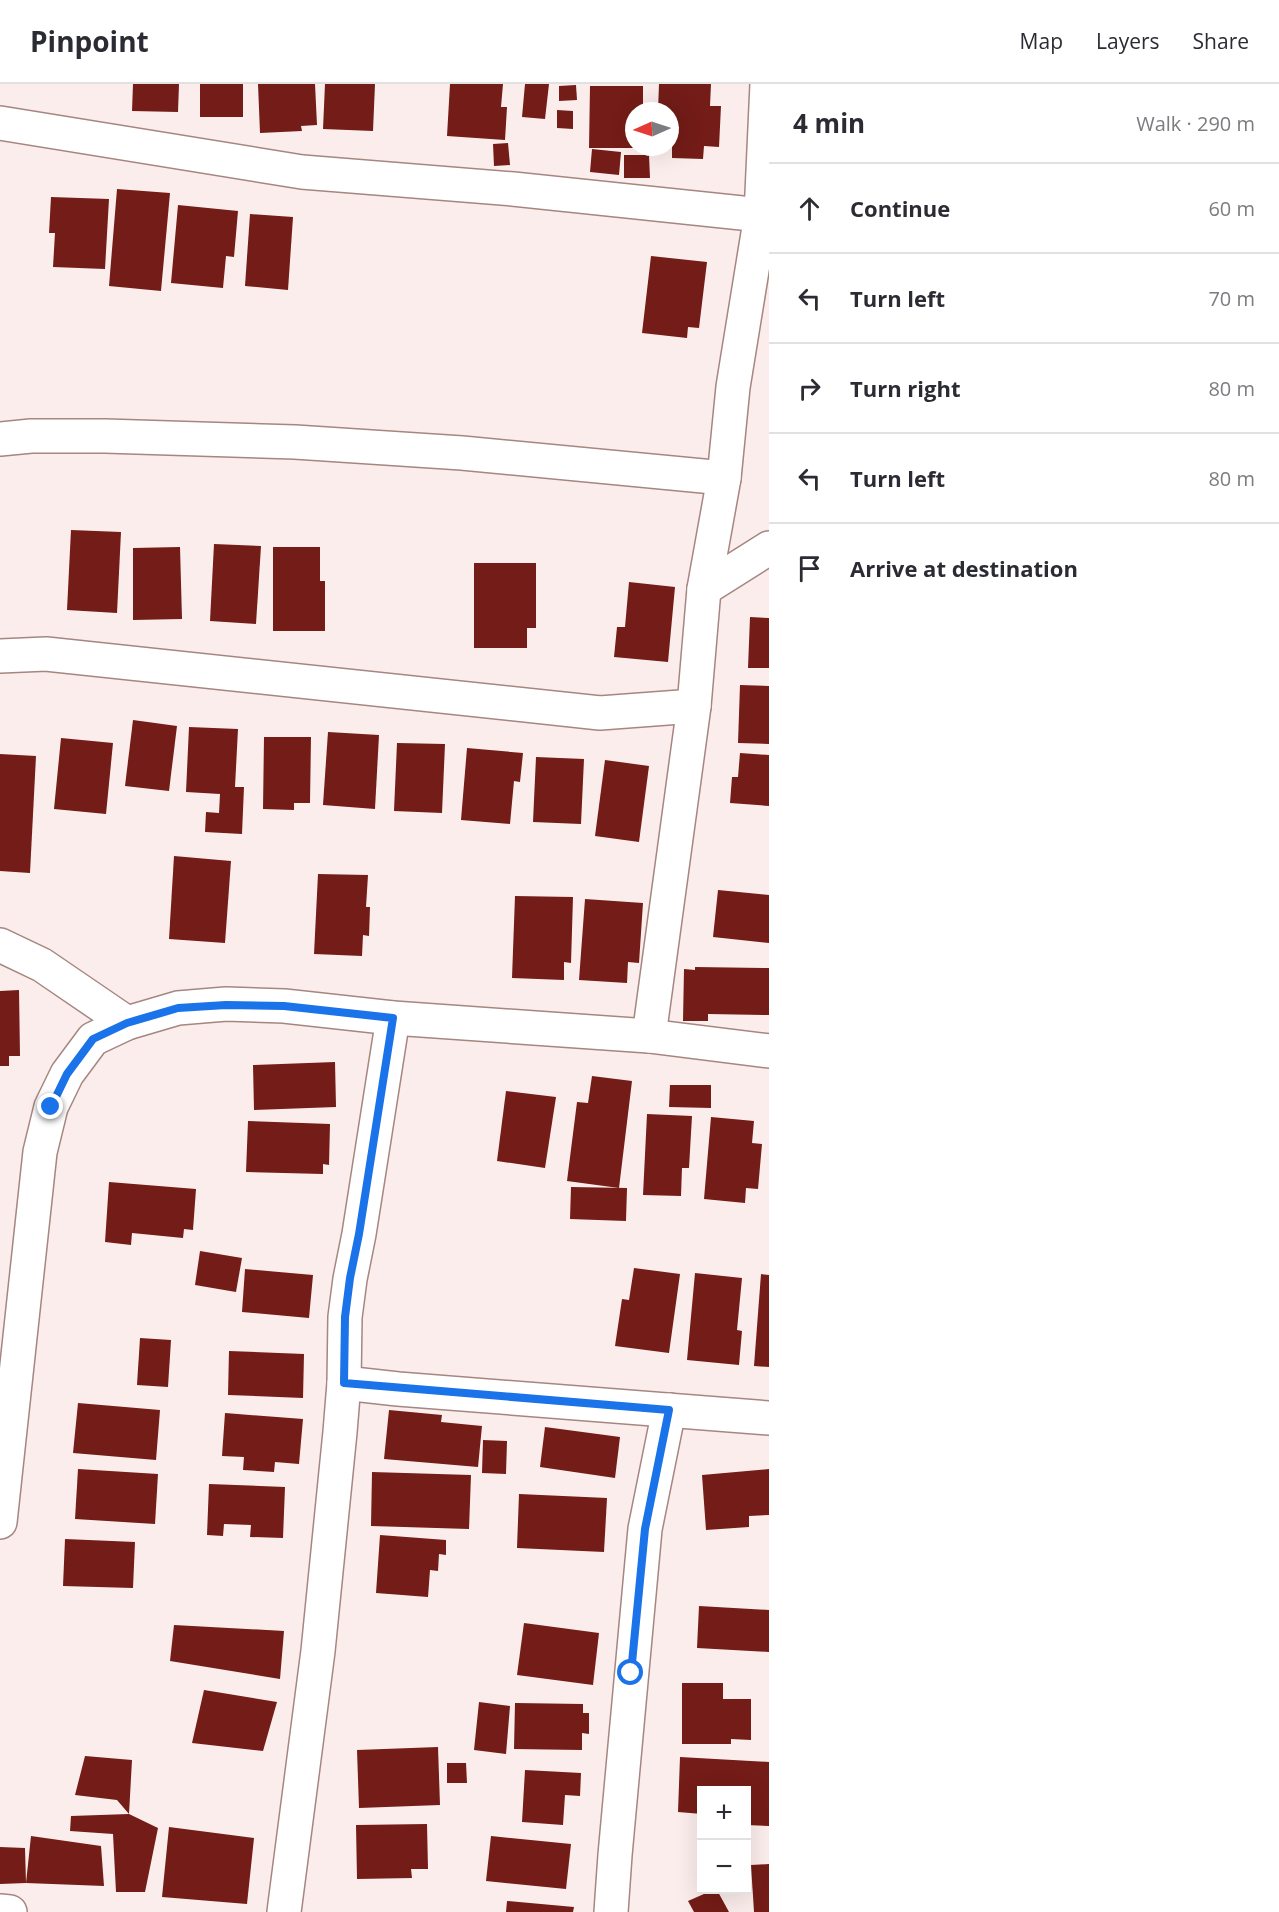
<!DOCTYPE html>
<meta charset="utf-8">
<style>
body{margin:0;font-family:"Open Sans",sans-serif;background:#f2f2f3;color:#2b2b33}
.controls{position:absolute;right:18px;bottom:18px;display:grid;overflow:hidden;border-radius:0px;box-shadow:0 6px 24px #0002}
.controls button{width:54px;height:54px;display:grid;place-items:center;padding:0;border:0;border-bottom:2px solid #e1e1e2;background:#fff;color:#2b2b33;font:30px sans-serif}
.compass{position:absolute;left:625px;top:18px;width:54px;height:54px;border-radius:50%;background:#fff;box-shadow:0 6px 24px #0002;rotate:267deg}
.stop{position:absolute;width:18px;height:18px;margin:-14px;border:4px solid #1a73e8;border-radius:50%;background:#fff}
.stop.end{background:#1a73e8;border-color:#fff;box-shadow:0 2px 6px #0008}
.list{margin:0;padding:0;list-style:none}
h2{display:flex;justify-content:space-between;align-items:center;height:78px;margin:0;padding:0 24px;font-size:26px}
h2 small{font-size:20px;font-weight:400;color:#7c7c81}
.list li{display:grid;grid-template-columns:39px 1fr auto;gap:18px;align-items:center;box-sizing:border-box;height:90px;padding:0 24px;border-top:2px solid #e1e1e2}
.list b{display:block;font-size:22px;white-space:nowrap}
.list em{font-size:20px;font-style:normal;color:#7c7c81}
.icon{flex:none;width:33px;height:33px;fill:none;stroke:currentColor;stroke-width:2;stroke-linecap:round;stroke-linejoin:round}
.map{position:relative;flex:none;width:769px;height:1828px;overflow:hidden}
header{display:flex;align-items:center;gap:36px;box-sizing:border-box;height:84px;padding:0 30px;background:#fff;border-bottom:2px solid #e1e1e2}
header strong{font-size:28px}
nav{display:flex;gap:33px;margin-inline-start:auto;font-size:21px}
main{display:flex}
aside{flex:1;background:#fff}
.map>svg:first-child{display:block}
.building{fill:#741c17}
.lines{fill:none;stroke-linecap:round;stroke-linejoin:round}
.minor-casing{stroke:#a58681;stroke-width:36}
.minor{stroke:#fff;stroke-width:33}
.route{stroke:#1a73e8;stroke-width:8}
</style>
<header>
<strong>Pinpoint</strong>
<nav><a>Map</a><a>Layers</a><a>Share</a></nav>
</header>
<main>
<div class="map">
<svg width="769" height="1828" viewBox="0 0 769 1828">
<rect width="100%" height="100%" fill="#fbedeb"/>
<g class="building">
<polygon points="133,0 179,0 178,28 132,27"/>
<rect x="200" y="0" width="43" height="33"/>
<polygon points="258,0 315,0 317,41 301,42 302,47 260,49"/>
<polygon points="325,0 375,0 373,47 323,45"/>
<polygon points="450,0 503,0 501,23 507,23 505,56 447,52"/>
<polygon points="525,0 549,0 545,35 522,33"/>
<polygon points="659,0 711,0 710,22 721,22 719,63 704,62 703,75 672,74 672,60 670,60 670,27 658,27"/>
<polygon points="576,1 577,16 559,17 559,2"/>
<polygon points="590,2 643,2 643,27 634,27 634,64 589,64"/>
<polygon points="557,26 573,27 573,45 557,44"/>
<polygon points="508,59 510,81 494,82 493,60"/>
<polygon points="592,65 621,68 619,91 590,88"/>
<polygon points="624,71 649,71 650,94 624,94"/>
<polygon points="117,105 170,109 161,207 109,202"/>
<polygon points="51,113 109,115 105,185 53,183 55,149 49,149"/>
<polygon points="178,121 238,127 234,173 226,172 223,204 171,199"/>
<polygon points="250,130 293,133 288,206 245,202"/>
<polygon points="651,172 707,178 699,244 688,243 687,254 642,249"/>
<polygon points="71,446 121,448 117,529 67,526"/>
<polygon points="214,460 261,462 256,540 210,537"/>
<polygon points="180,463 182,535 133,536 133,464"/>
<polygon points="273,463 320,463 320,497 325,497 325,547 273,547"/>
<polygon points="474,479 536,479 536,544 527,544 527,564 474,564"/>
<polygon points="629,498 675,503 668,578 614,573 617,543 625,543"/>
<polygon points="750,533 769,534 769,584 748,584"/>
<polygon points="740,601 769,602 769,660 738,659"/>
<polygon points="133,636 177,642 169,707 125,702"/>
<polygon points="189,643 238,645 235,703 244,703 242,750 205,748 206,728 219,729 220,710 186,708"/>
<polygon points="328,648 379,651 375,725 323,721"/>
<polygon points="264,653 311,653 310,719 294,719 294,726 263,725"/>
<polygon points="61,654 113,659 106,730 54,725"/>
<polygon points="397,659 445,660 442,729 394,727"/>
<polygon points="467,664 523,669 520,698 514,697 510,740 461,736"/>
<polygon points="740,669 769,671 769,722 730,719 732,693 738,693"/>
<polygon points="0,670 36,672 30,789 0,787"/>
<polygon points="536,673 584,675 581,740 533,738"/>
<polygon points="605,676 649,682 639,758 595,752"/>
<polygon points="174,772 231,777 225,859 169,855"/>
<polygon points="318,790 368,791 366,823 370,823 369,852 363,851 362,872 314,870"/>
<polygon points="718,806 769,811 769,859 713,853"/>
<polygon points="515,812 573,813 571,879 564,878 564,896 512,894"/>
<polygon points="585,815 643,819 639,879 628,878 627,899 579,896"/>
<polygon points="695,883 769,884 769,931 708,930 708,937 683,937 684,885 695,886"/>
<polygon points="19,906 20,972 9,972 9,982 0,982 0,907"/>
<polygon points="335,978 336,1023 254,1026 253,981"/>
<polygon points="592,992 632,997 619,1104 567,1097 577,1018 588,1019"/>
<polygon points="670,1001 711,1001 711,1024 669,1023"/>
<polygon points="506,1007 556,1013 545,1084 497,1077"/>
<polygon points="647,1030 692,1032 689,1084 682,1084 681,1112 643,1111"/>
<polygon points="711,1033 754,1037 752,1059 762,1060 758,1105 746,1104 745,1119 704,1115"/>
<polygon points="248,1037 330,1040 329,1081 323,1080 323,1090 246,1088"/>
<polygon points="109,1098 196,1105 193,1146 184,1145 183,1154 132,1149 131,1161 105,1158"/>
<polygon points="571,1103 627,1104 626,1137 570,1135"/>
<polygon points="200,1167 242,1174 236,1208 195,1201"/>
<polygon points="634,1184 680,1190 669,1269 615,1262 622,1215 629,1216"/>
<polygon points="245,1185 313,1191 309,1234 242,1228"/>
<polygon points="695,1189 742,1194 737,1246 742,1247 739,1281 687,1276"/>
<polygon points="761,1190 769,1191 769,1283 754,1282"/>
<polygon points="140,1254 171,1256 168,1303 137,1301"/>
<polygon points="229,1267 304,1270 303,1314 228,1311"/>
<polygon points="78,1319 160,1326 156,1376 73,1369"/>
<polygon points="389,1326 442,1331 441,1338 482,1342 478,1383 384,1375"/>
<polygon points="225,1329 303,1335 299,1380 275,1378 274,1388 243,1386 244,1373 222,1372"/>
<polygon points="545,1343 620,1353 615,1394 540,1383"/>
<polygon points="483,1356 507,1357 506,1390 482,1389"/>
<polygon points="78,1385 158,1390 155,1440 75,1435"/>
<polygon points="769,1385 769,1431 749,1432 749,1443 706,1446 702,1391"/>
<polygon points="372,1388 471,1391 469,1445 371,1442"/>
<polygon points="209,1400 285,1403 283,1454 250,1453 251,1441 224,1440 223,1452 207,1451"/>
<polygon points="519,1410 607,1414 604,1468 517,1464"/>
<polygon points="380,1451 446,1456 446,1471 439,1470 438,1487 430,1486 428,1513 376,1509"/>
<polygon points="65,1455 135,1458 133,1504 63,1502"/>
<polygon points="699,1522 769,1526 769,1568 697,1564"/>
<polygon points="524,1539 599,1549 593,1601 517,1591"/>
<polygon points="174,1541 284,1547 280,1595 170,1577"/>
<polygon points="682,1599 723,1599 723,1615 751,1615 751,1656 731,1655 731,1660 682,1660"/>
<polygon points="204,1606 277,1618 263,1667 192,1659"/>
<polygon points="479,1618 510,1622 506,1670 474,1666"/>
<polygon points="515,1619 583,1620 583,1629 589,1629 589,1650 582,1649 582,1666 514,1665"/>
<polygon points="438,1663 440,1721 359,1724 357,1666"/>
<polygon points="85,1672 132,1676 129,1730 117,1716 75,1711"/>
<polygon points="680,1673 769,1678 769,1742 746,1741 746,1706 702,1706 702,1730 678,1728"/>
<polygon points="447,1679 466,1679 467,1699 447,1699"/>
<polygon points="525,1686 581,1689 580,1712 565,1711 563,1741 522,1738"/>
<polygon points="129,1730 158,1744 145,1808 116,1808 113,1750 70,1747 71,1732"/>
<polygon points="427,1740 428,1785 411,1785 412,1794 357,1795 356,1741"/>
<polygon points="169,1743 254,1754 247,1820 162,1813"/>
<polygon points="31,1752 101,1762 104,1802 26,1799"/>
<polygon points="491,1752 571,1760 566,1805 486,1797"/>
<polygon points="0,1763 25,1764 26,1799 0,1800"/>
<polygon points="769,1780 769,1828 754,1828 751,1781"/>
<polygon points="713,1806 717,1806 729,1828 694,1828 688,1817"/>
<polygon points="507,1817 574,1823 573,1828 506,1828"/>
</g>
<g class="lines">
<defs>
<g id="minor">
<polyline points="0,39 302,88 513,105 761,131"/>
<polyline points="0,355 31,352 105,352 295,358 462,369 724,394"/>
<polyline points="704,505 769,464"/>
<polyline points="0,572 46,570 600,629 694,622"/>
<polyline points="0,861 42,881 127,939"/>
<polyline points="649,952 694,622 704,505 724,394 733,303 761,131 767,0"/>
<polyline points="344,1299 398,1305 769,1334"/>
<polyline points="0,1438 40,1068 51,1023 67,990 93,955 127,939 178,924 226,920 284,922 393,934 649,952 769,967"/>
<polyline points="0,1827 10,1828"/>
<polyline points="284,1828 318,1567 340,1348 344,1299 345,1233 350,1195 359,1150 393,934"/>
<polyline points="611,1828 615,1771 645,1445 669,1326"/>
</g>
</defs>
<use href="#minor" class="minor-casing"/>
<use href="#minor" class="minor"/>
</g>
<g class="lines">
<polyline class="route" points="51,1023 67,990 93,955 127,939 178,924 226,921 284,922 393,934 359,1150 350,1194 345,1233 344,1299 669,1326 645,1445 631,1589"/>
</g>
</svg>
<div class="controls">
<button>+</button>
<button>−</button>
</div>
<svg class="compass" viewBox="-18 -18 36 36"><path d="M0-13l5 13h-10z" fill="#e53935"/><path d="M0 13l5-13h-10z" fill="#7c7c81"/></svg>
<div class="stop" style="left:631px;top:1589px"></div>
<div class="stop end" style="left:51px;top:1023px"></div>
</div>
<aside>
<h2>4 min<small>Walk · 290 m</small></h2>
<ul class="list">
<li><svg class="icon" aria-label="ahead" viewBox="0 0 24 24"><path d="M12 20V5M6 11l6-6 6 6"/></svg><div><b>Continue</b></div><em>60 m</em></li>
<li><svg class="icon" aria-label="left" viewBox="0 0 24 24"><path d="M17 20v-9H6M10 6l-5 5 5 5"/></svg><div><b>Turn left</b></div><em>70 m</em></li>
<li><svg class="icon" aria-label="right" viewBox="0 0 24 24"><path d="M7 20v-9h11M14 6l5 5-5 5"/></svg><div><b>Turn right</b></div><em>80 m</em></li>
<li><svg class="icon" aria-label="left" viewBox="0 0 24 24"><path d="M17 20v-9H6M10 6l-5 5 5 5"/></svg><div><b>Turn left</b></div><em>80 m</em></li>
<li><svg class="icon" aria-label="arrive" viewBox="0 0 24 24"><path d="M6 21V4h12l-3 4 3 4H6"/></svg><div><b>Arrive at destination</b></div></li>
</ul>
</aside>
</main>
